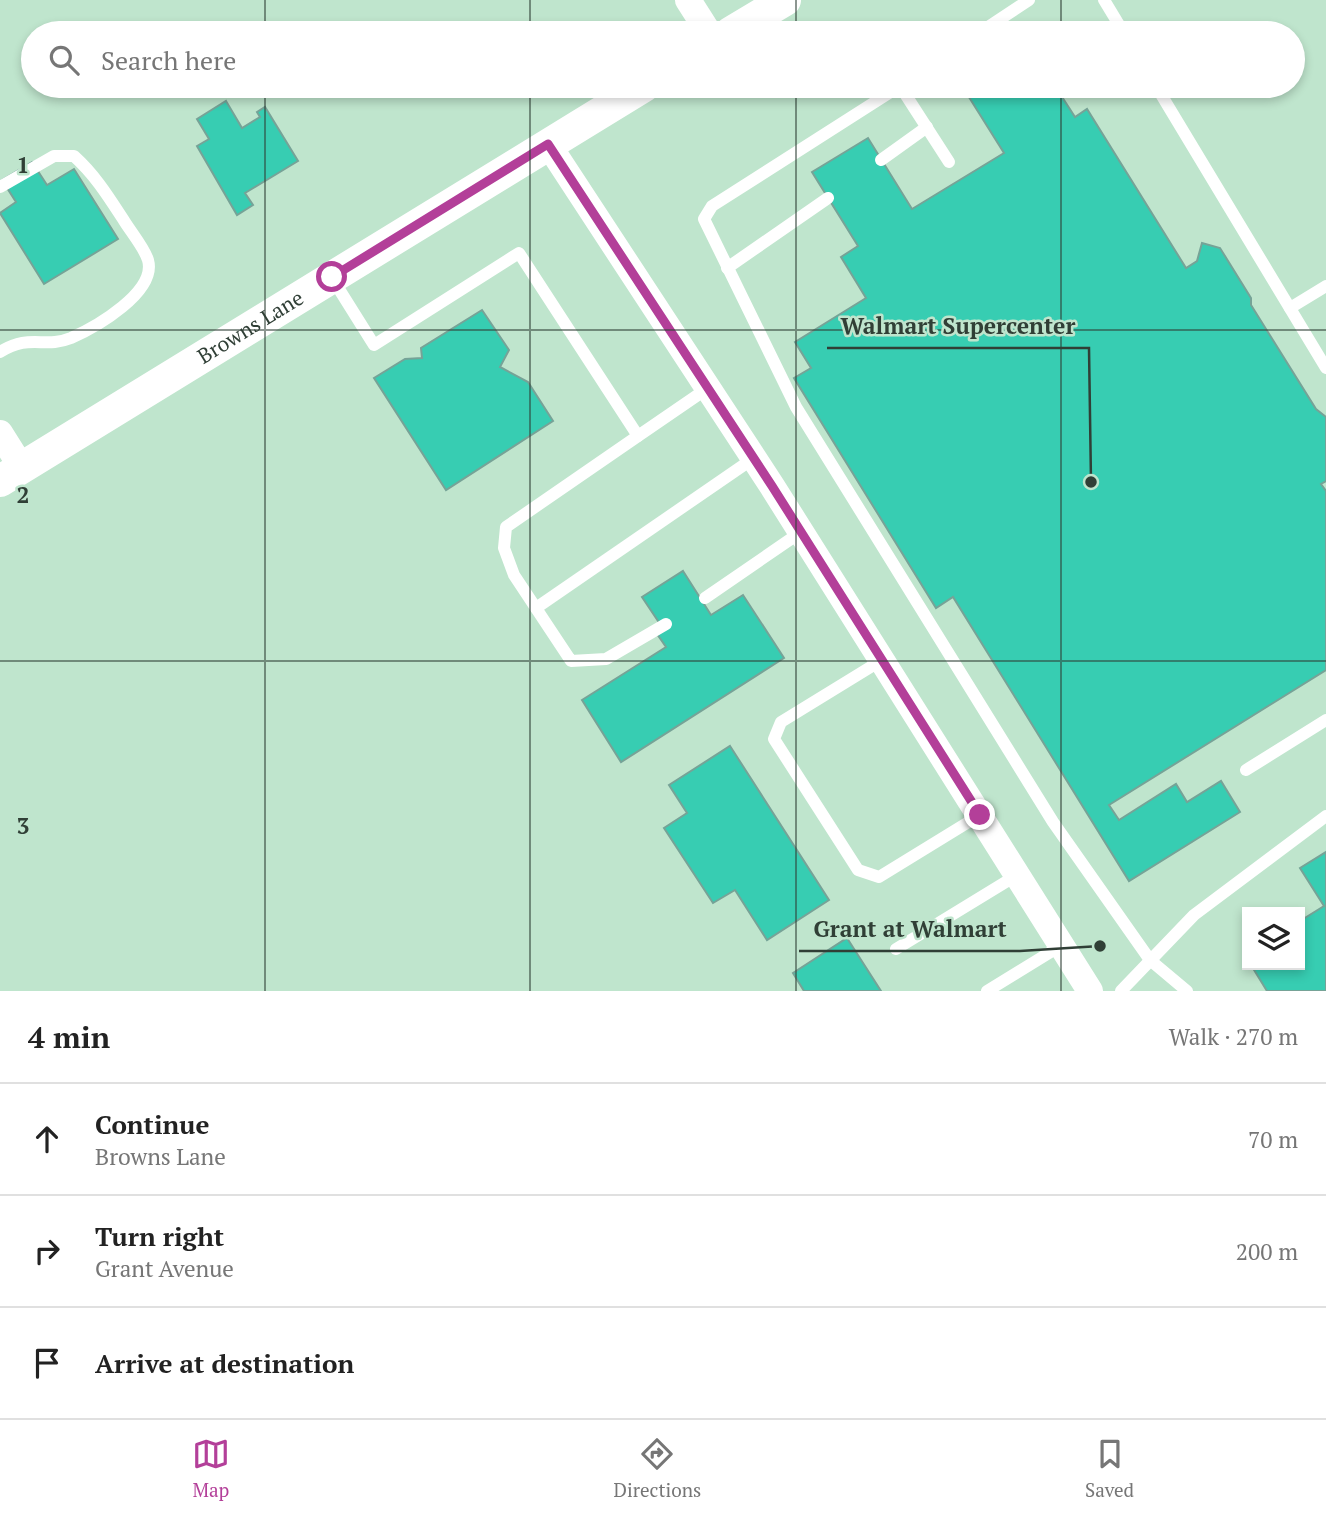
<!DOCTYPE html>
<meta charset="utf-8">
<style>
body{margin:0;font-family:"PT Serif",serif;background:#f2f2f2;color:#222}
.controls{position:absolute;right:21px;bottom:21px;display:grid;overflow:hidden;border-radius:0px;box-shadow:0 4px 10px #0003}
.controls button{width:63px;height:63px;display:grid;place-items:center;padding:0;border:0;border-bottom:2px solid #e0e0e0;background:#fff;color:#222;font:35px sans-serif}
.stop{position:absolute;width:21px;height:21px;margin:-16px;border:5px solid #b33f99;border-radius:50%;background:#fff}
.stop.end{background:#b33f99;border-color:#fff;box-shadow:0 2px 7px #0008}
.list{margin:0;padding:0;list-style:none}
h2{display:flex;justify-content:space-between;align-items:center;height:91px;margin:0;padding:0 28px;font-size:30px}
h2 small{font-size:23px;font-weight:400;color:#767676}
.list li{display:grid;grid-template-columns:46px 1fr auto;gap:21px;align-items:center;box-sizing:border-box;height:112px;padding:0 28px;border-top:2px solid #e0e0e0}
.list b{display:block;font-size:26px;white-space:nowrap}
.list p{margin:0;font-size:23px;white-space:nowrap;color:#767676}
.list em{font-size:23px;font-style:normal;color:#767676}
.icon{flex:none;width:38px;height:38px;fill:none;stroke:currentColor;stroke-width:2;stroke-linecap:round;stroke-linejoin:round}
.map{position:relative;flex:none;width:1326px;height:991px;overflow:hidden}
.search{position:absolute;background:#fff;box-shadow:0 4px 10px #0003;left:21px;right:21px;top:21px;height:77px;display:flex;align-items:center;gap:18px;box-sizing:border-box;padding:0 24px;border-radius:38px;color:#767676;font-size:26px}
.sheet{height:427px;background:#fff}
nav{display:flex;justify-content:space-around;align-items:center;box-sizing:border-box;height:98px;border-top:2px solid #e0e0e0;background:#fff;font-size:19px;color:#767676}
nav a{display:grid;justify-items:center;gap:4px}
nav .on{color:#b33f99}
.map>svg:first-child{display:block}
.building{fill:#37cdb2;stroke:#76a397;stroke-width:2}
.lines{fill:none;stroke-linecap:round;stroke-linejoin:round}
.service{stroke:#fff;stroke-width:12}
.minor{stroke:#fff;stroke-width:26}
.tertiary{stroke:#fff;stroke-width:32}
.route{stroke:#b33f99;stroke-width:9}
.grid{fill:none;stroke:#303f36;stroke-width:2;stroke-opacity:0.55}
.labels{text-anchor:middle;stroke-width:5;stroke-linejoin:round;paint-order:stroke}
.street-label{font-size:21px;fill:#303f36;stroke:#bfe5cd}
.grid-label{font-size:23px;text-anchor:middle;font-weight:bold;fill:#303f36;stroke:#bfe5cd;stroke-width:5;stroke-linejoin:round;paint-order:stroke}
.leader{fill:none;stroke:#303f36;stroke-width:2.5}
.callout-dot{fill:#303f36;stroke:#bfe5cd;stroke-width:2.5}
.callout-label{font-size:23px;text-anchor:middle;font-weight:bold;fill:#303f36;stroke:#bfe5cd;stroke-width:5;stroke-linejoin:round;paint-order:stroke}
</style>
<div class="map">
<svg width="1326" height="991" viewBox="0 0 1326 991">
<rect width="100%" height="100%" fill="#bfe5cd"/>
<g class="building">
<polygon points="962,86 1055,86 1075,117 1087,109 1186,268 1197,261 1202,243 1220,248 1251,298 1251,305 1316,409 1326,417 1326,481 1321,484 1326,491 1326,670 1109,805 1119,820 1176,784 1187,802 1221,781 1240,812 1129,881 953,597 936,608 794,378 811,368 795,342 866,298 841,257 858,246 812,172 868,138 912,209 1004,153"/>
<polygon points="226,101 242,128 260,117 257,112 265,107 298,161 245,193 253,205 237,215 197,146 209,139 197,119"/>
<polygon points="32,162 47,185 74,169 118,239 44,284 0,213 16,202 2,180"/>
<polygon points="482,310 509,350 500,367 528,382 553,421 446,490 374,378 405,359 422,358 421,348"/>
<polygon points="683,571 711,615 743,595 784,658 621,762 582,700 666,647 655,631 662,627 642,597"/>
<polygon points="730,746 829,900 767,940 735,890 713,903 664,828 687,813 669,785"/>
<polygon points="1326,852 1326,991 1267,991 1251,965 1300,965 1300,921 1324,906 1300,868"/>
<polygon points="847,938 881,991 804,991 793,973"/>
</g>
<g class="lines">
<g class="service">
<polyline points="1104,0 1124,33"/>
<polyline points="979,33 1029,0"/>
<polyline points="900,86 712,206 704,219 796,407 1053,822 1150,960 1187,991"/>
<polyline points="900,86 949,162"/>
<polyline points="1156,86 1326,368"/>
<polyline points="881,160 927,127"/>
<path d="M 0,187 L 54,156 L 74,156 C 95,175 108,196 123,219 C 130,231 144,247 148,260 C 157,292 96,327 71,338 C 44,349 30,333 0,352"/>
<polyline points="727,268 828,198"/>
<polyline points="332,278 374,345 519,253 638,436 708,388"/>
<polyline points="1290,308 1326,286"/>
<polyline points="638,436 506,527 504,548 514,575 571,661 606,659 666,624"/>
<polyline points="705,598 801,532"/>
<polyline points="536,608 754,458"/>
<polyline points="882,660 781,722 774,739 858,870 879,877 980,815"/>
<polyline points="1246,770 1326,720"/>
<polyline points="896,949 1017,875"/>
<polyline points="987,991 1062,945"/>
<polyline points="1121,991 1194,915 1326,816"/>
</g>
<g class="minor">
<polyline points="688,0 709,33"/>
<polyline points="548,144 772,486 1090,991"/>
<polyline points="0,433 22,468"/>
</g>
<g class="tertiary">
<polyline points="730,33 785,0"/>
<path id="s1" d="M 0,481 L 644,86"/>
</g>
</g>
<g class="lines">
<polyline class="route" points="332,277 548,144 772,486 980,815"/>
</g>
<path class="grid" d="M 265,0 L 265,33M 530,0 L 530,33M 796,0 L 796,33M 1061,0 L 1061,33M 265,86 L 265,991M 530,86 L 530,991M 796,86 L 796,991M 1061,86 L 1061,991M 0,330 L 1326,330M 0,661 L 1326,661"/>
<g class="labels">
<g class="street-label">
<text dy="7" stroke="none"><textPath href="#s1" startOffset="294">Browns Lane</textPath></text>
</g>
</g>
<g class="grid-label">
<text x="23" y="173">1</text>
<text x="23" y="503">2</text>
<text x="23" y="834">3</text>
</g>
<path class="leader" d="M1091 482L1089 348H827M1100 946L1020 951H799"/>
<g class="callout-dot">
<circle cx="1091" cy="482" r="7"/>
<circle cx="1100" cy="946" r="7"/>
</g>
<g class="callout-label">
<text x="958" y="334">Walmart Supercenter</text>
<text x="910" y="937">Grant at Walmart</text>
</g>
</svg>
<div class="controls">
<button><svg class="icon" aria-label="layers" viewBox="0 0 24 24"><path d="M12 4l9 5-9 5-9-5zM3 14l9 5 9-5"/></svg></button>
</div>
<div class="stop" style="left:332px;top:277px"></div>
<div class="stop end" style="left:980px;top:815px"></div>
<div class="search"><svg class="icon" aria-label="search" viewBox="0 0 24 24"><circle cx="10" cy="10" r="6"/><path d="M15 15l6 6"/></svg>Search here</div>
</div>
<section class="sheet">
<h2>4 min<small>Walk · 270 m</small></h2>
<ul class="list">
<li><svg class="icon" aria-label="ahead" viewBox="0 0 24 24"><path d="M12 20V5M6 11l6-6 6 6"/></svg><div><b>Continue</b><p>Browns Lane</p></div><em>70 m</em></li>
<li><svg class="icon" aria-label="right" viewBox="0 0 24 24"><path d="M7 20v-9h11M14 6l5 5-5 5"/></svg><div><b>Turn right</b><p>Grant Avenue</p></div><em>200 m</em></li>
<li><svg class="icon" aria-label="arrive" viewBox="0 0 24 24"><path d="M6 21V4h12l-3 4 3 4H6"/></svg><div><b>Arrive at destination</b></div></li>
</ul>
</section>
<nav>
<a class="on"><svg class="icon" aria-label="map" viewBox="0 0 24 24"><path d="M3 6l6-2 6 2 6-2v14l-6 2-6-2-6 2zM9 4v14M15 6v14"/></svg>Map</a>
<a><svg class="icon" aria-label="directions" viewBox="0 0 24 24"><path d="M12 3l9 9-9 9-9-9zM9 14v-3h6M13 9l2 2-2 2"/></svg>Directions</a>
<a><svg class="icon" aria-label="saved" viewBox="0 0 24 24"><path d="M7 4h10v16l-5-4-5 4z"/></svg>Saved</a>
</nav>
